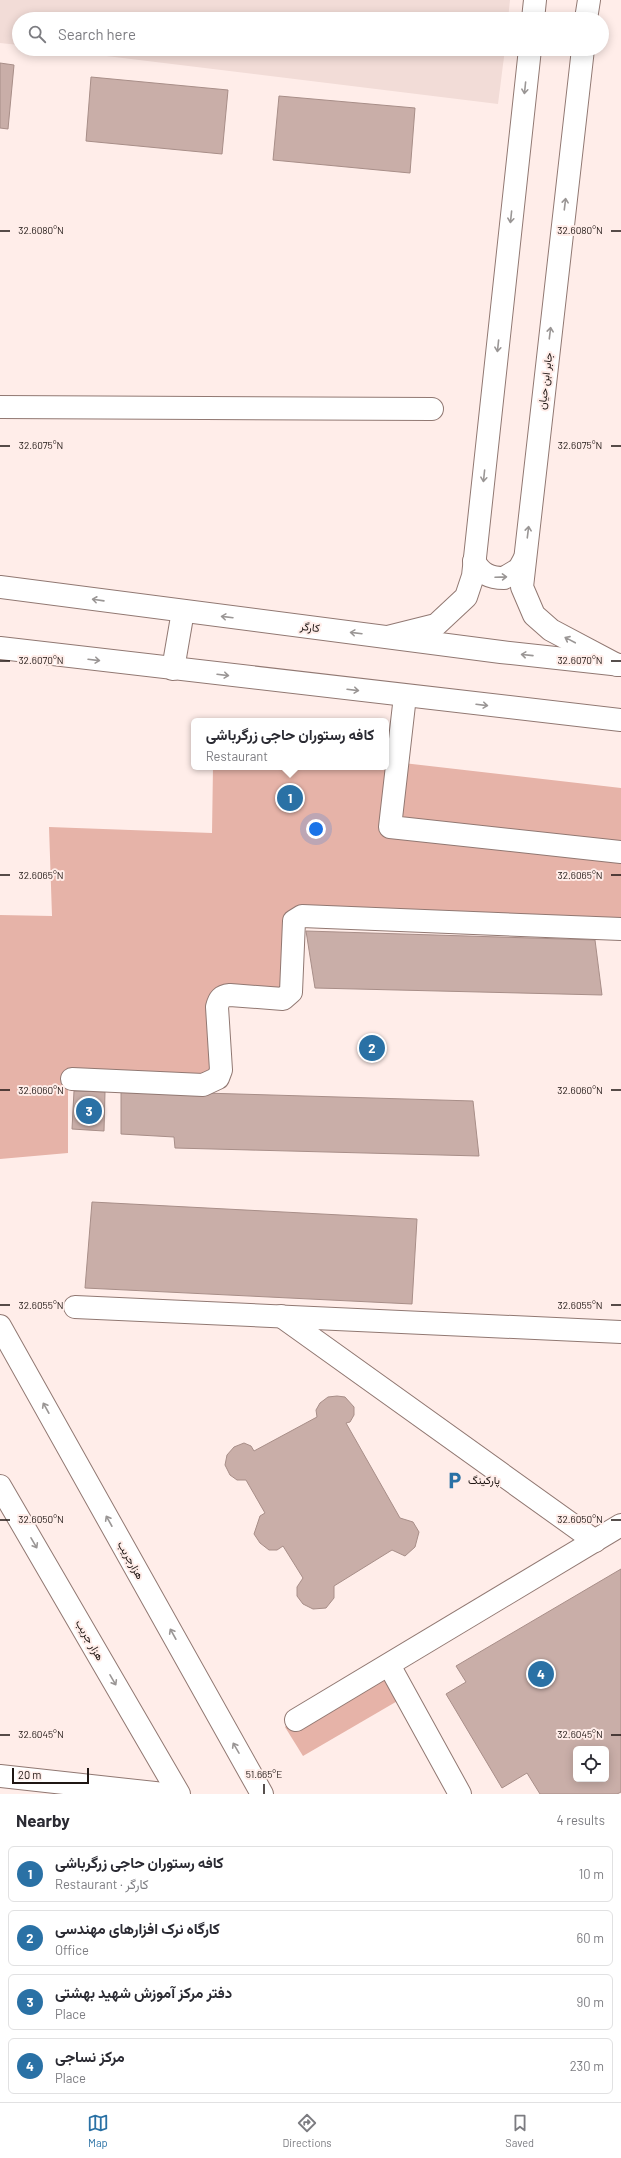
<!DOCTYPE html>
<meta charset="utf-8">
<style>
body{margin:0;font-family:Barlow,Vazirmatn,sans-serif;background:#f7f7f7;color:#2b2b33}
.controls{position:absolute;right:12px;bottom:12px;display:grid;overflow:hidden;border-radius:6px;box-shadow:0 2px 10px #0003}
.controls button{width:36px;height:36px;display:grid;place-items:center;padding:0;border:0;border-bottom:1px solid #e1e1e2;background:#fff;color:#2b2b33;font:20px sans-serif}
.scale{position:absolute;left:12px;bottom:10px;width:77px;box-sizing:border-box;padding-left:4px;border:2px solid #1f1613;border-top:0;font-size:11px;line-height:14px;white-space:nowrap;color:#1f1613;-webkit-text-stroke:3px #ffede9;paint-order:stroke}
.you{position:absolute;left:316px;top:829px;width:14px;height:14px;margin:-10px;border:3px solid #fff;border-radius:50%;background:#1a73e8;box-shadow:0 0 0 6px #1a73e833}
.badge{display:grid;place-items:center;width:26px;height:26px;border-radius:50%;background:#2a71a5;color:#fff;font-size:13px;font-weight:700}
.pin{position:absolute;translate:-50% -50%;border:2px solid #fff;box-shadow:0 1px 4px #0006}
.popup{position:absolute;left:191px;top:718px;width:198px;height:52px;box-sizing:border-box;display:grid;place-content:center;border-radius:6px;background:#fff;filter:drop-shadow(0 1px 3px #0005);font-size:13px;white-space:nowrap;color:#7c7c81}
.popup b{font-size:15px;color:#2b2b33}
.popup::after{content:'';position:absolute;left:50%;top:100%;margin-left:-8px;border:8px solid transparent;border-top-color:#fff}
.list{margin:0;padding:0;list-style:none}
h2{display:flex;justify-content:space-between;align-items:center;height:52px;margin:0;padding:0 16px;font-size:17px}
h2 small{font-size:13px;font-weight:400;color:#7c7c81}
.list li{display:grid;grid-template-columns:26px 1fr auto;gap:12px;align-items:center;box-sizing:border-box;height:56px;margin:0 8px 8px;padding:0 8px;border:1px solid #e1e1e2;border-radius:6px}
.list b{display:block;font-size:15px;white-space:nowrap}
.list p{margin:0;font-size:13px;white-space:nowrap;color:#7c7c81}
.list em{font-size:13px;font-style:normal;color:#7c7c81}
.icon{flex:none;width:22px;height:22px;fill:none;stroke:currentColor;stroke-width:2;stroke-linecap:round;stroke-linejoin:round}
.map{position:relative;flex:none;width:621px;height:1794px;overflow:hidden}
.search{position:absolute;background:#fff;box-shadow:0 2px 10px #0003;left:12px;right:12px;top:12px;height:44px;display:flex;align-items:center;gap:10px;box-sizing:border-box;padding:0 14px;border-radius:22px;color:#7c7c81;font-size:15px}
.sheet{height:308px;background:#fff}
nav{display:flex;justify-content:space-around;align-items:center;box-sizing:border-box;height:56px;border-top:1px solid #e1e1e2;background:#fff;font-size:11px;color:#7c7c81}
nav a{display:grid;justify-items:center;gap:2px}
nav .on{color:#2a71a5}
.map>svg:first-child{display:block}
.built{fill:#f2dcd7}
.forest{fill:#e6b3a8}
.building{fill:#c9aea8;stroke:#a88e88;fill-rule:evenodd}
.lines{fill:none;stroke-linecap:round;stroke-linejoin:round}
.minor-casing{stroke:#917872;stroke-width:24}
.major-casing{stroke:#917872;stroke-width:24}
.minor{stroke:#fff;stroke-width:22}
.major{stroke:#fff;stroke-width:22}
.oneway{stroke:#9a9695}
.ticks{fill:none;stroke:#1f1613;stroke-width:1.5}
.labels{text-anchor:middle;stroke-width:4;stroke-linejoin:round;paint-order:stroke}
.street-label{font-size:11px;fill:#1f1613;stroke:#ffede9}
.poi-label{font-size:11px;fill:#1f1613;stroke:#ffede9;text-anchor:start}
.ticks-label{font-size:10px;text-anchor:middle;fill:#1f1613;stroke:#ffede9;stroke-width:4;stroke-linejoin:round;paint-order:stroke}
</style>
<div class="map">
<svg width="621" height="1794" viewBox="0 0 621 1794">
<rect width="100%" height="100%" fill="#ffede9"/>
<g class="built">
<polygon points="0,0 510,0 508,19 19,19 19,45 0,43"/>
<polygon points="49,49 505,49 498,104"/>
</g>
<g class="forest">
<polygon points="386,761 621,788 621,927 295,919 293,1001 225,999 223,1086 68,1083 68,1153 0,1159 0,915 52,916 49,827 212,833 213,767 386,767"/>
<polygon points="389,1665 406,1696 303,1756 285,1727"/>
</g>
<g class="building">
<polygon points="0,63 14,65 8,129 0,128"/>
<polygon points="91,77 228,90 222,154 86,141"/>
<polygon points="279,96 415,108 410,173 273,160"/>
<polygon points="306,931 595,940 602,995 315,988"/>
<polygon points="74,1091 105,1092 104,1131 72,1129"/>
<polygon points="121,1092 170,1094 170,1092 473,1101 479,1156 175,1148 174,1137 121,1134"/>
<polygon points="92,1202 417,1219 412,1304 85,1288"/>
<polygon points="337,1396 345,1397 354,1407 354,1415 350,1422 346,1423 400,1518 413,1522 419,1532 415,1547 405,1556 392,1550 334,1586 334,1598 326,1608 313,1609 303,1604 297,1596 297,1587 303,1578 283,1546 277,1550 269,1550 260,1543 254,1534 260,1516 265,1513 246,1480 237,1480 230,1475 225,1465 227,1455 234,1447 244,1443 251,1446 254,1451 317,1417 316,1410 320,1403 328,1397"/>
<path d="M 621,1569 L 621,1792 L 617,1794 L 540,1794 L 527,1773 L 502,1788 L 446,1694 L 466,1682 L 456,1666 ZM 576,1749 L 606,1749 L 606,1779 L 576,1779 Z"/>
</g>
<g class="lines">
<defs>
<g id="minor">
<polyline points="533,19 535,0"/>
<polyline points="586,19 589,0"/>
<polyline points="583,49 522,587 534,615 551,630 617,665"/>
<polyline points="0,407 432,409"/>
<path d="M 474,561 C 481,574 490,578 504,578 L 519,569 L 525,558"/>
<polyline points="388,637 436,625 466,597 473,576 530,49"/>
<polyline points="405,696 390,827 621,852"/>
<path d="M 72,1079 L 203,1085 L 218,1078 L 221,1070 L 217,1007 C 219,999 221,996 230,995 L 283,999 L 291,992 L 294,921 L 302,916 L 621,929"/>
<polyline points="75,1307 621,1332"/>
<polyline points="281,1316 595,1541"/>
<polyline points="389,1665 460,1794"/>
<polyline points="296,1720 621,1525"/>
<polyline points="0,1776 164,1794"/>
</g>
<g id="major">
<polyline points="0,587 501,652 621,665"/>
<polyline points="0,648 621,720"/>
<polyline points="173,669 183,611"/>
<polyline points="0,1326 262,1794"/>
<polyline points="0,1486 179,1794"/>
</g>
</defs>
<use href="#minor" class="minor-casing"/>
<use href="#major" class="major-casing"/>
<use href="#minor" class="minor"/>
<use href="#major" class="major"/>
</g>
<defs><path id="oneway-shaft" d="M-6 0H5M1.5-3L5.5 0L1.5 3" fill="none" stroke-width="1.6" stroke-linecap="round" stroke-linejoin="round"/></defs>
<g class="oneway">
<use href="#oneway-shaft" transform="translate(525 88) rotate(96)"/>
<use href="#oneway-shaft" transform="translate(565 204) rotate(-83)"/>
<use href="#oneway-shaft" transform="translate(511 217) rotate(96)"/>
<use href="#oneway-shaft" transform="translate(550 333) rotate(-83)"/>
<use href="#oneway-shaft" transform="translate(498 346) rotate(96)"/>
<use href="#oneway-shaft" transform="translate(484 476) rotate(96)"/>
<use href="#oneway-shaft" transform="translate(528 532) rotate(-83)"/>
<use href="#oneway-shaft" transform="translate(501 577) rotate(-2)"/>
<use href="#oneway-shaft" transform="translate(98 600) rotate(-172)"/>
<use href="#oneway-shaft" transform="translate(227 617) rotate(-173)"/>
<use href="#oneway-shaft" transform="translate(356 633) rotate(-173)"/>
<use href="#oneway-shaft" transform="translate(570 640) rotate(-152)"/>
<use href="#oneway-shaft" transform="translate(527 655) rotate(-174)"/>
<use href="#oneway-shaft" transform="translate(94 660) rotate(7)"/>
<use href="#oneway-shaft" transform="translate(223 675) rotate(7)"/>
<use href="#oneway-shaft" transform="translate(353 690) rotate(7)"/>
<use href="#oneway-shaft" transform="translate(482 705) rotate(7)"/>
<use href="#oneway-shaft" transform="translate(46 1408) rotate(-119)"/>
<use href="#oneway-shaft" transform="translate(109 1521) rotate(-119)"/>
<use href="#oneway-shaft" transform="translate(34 1543) rotate(60)"/>
<use href="#oneway-shaft" transform="translate(173 1634) rotate(-119)"/>
<use href="#oneway-shaft" transform="translate(113 1680) rotate(60)"/>
<use href="#oneway-shaft" transform="translate(236 1748) rotate(-120)"/>
</g>
<path class="ticks" d="M 0,231 L 10,231M 611,231 L 621,231M 0,446 L 10,446M 611,446 L 621,446M 0,661 L 10,661M 611,661 L 621,661M 0,875 L 10,875M 611,875 L 621,875M 0,1090 L 10,1090M 611,1090 L 621,1090M 0,1305 L 10,1305M 611,1305 L 621,1305M 0,1520 L 10,1520M 611,1520 L 621,1520M 0,1735 L 10,1735M 611,1735 L 621,1735M 264,1784 L 264,1794"/>
<defs>
<symbol id="parking-bare" viewBox="-9 -9 18 18"><path d="M-3.5-5.5H1a3.5 3.5 0 0 1 0 7H-1V5.5H-3.5ZM-1-3.4V-.6H.8a1.4 1.4 0 0 0 0-2.8Z" fill="#2a71a5" stroke="#ffede9" stroke-width="2.5" paint-order="stroke"/></symbol>
</defs>
<g fill-rule="evenodd">
<use href="#parking-bare" x="442" y="1468" width="25" height="25"/>
</g>
<g class="labels">
<g class="street-label">
<text transform="translate(545 381) rotate(-83)" y="4">جابر ابن حیان</text>
<text transform="translate(310 627) rotate(7)" y="4">کارگر</text>
<text transform="translate(131 1560) rotate(61)" y="4">هزارجریب</text>
<text transform="translate(90 1640) rotate(60)" y="4">هزار جریب</text>
</g>
<g class="poi-label">
<text x="468" y="1484">پارکینگ</text>
</g>
</g>
<g class="ticks-label">
<text x="41" y="234">32.6080°N</text>
<text x="580" y="234">32.6080°N</text>
<text x="41" y="449">32.6075°N</text>
<text x="580" y="449">32.6075°N</text>
<text x="41" y="664">32.6070°N</text>
<text x="580" y="664">32.6070°N</text>
<text x="41" y="879">32.6065°N</text>
<text x="580" y="879">32.6065°N</text>
<text x="41" y="1094">32.6060°N</text>
<text x="580" y="1094">32.6060°N</text>
<text x="41" y="1309">32.6055°N</text>
<text x="580" y="1309">32.6055°N</text>
<text x="41" y="1523">32.6050°N</text>
<text x="580" y="1523">32.6050°N</text>
<text x="41" y="1738">32.6045°N</text>
<text x="580" y="1738">32.6045°N</text>
<text x="264" y="1778">51.665°E</text>
</g>
</svg>
<div class="controls">
<button><svg class="icon" aria-label="locate" viewBox="0 0 24 24"><circle cx="12" cy="12" r="6"/><path d="M12 2v4M12 18v4M2 12h4M18 12h4"/></svg></button>
</div>
<div class="scale">20 m</div>
<div class="you"></div>
<div class="pin badge" style="left:290px;top:798px">1</div>
<div class="popup"><b>کافه رستوران حاجی زرگرباشی</b>Restaurant</div>
<div class="pin badge" style="left:372px;top:1048px">2</div>
<div class="pin badge" style="left:89px;top:1111px">3</div>
<div class="pin badge" style="left:541px;top:1674px">4</div>
<div class="search"><svg class="icon" aria-label="search" viewBox="0 0 24 24"><circle cx="10" cy="10" r="6"/><path d="M15 15l6 6"/></svg>Search here</div>
</div>
<section class="sheet">
<h2>Nearby<small>4 results</small></h2>
<ul class="list">
<li><span class="badge">1</span><div><b>کافه رستوران حاجی زرگرباشی</b><p>Restaurant · کارگر</p></div><em>10 m</em></li>
<li><span class="badge">2</span><div><b>کارگاه نرک افزارهای مهندسی</b><p>Office</p></div><em>60 m</em></li>
<li><span class="badge">3</span><div><b>دفتر مرکز آموزش شهید بهشتی</b><p>Place</p></div><em>90 m</em></li>
<li><span class="badge">4</span><div><b>مرکز نساجی</b><p>Place</p></div><em>230 m</em></li>
</ul>
</section>
<nav>
<a class="on"><svg class="icon" aria-label="map" viewBox="0 0 24 24"><path d="M3 6l6-2 6 2 6-2v14l-6 2-6-2-6 2zM9 4v14M15 6v14"/></svg>Map</a>
<a><svg class="icon" aria-label="directions" viewBox="0 0 24 24"><path d="M12 3l9 9-9 9-9-9zM9 14v-3h6M13 9l2 2-2 2"/></svg>Directions</a>
<a><svg class="icon" aria-label="saved" viewBox="0 0 24 24"><path d="M7 4h10v16l-5-4-5 4z"/></svg>Saved</a>
</nav>
